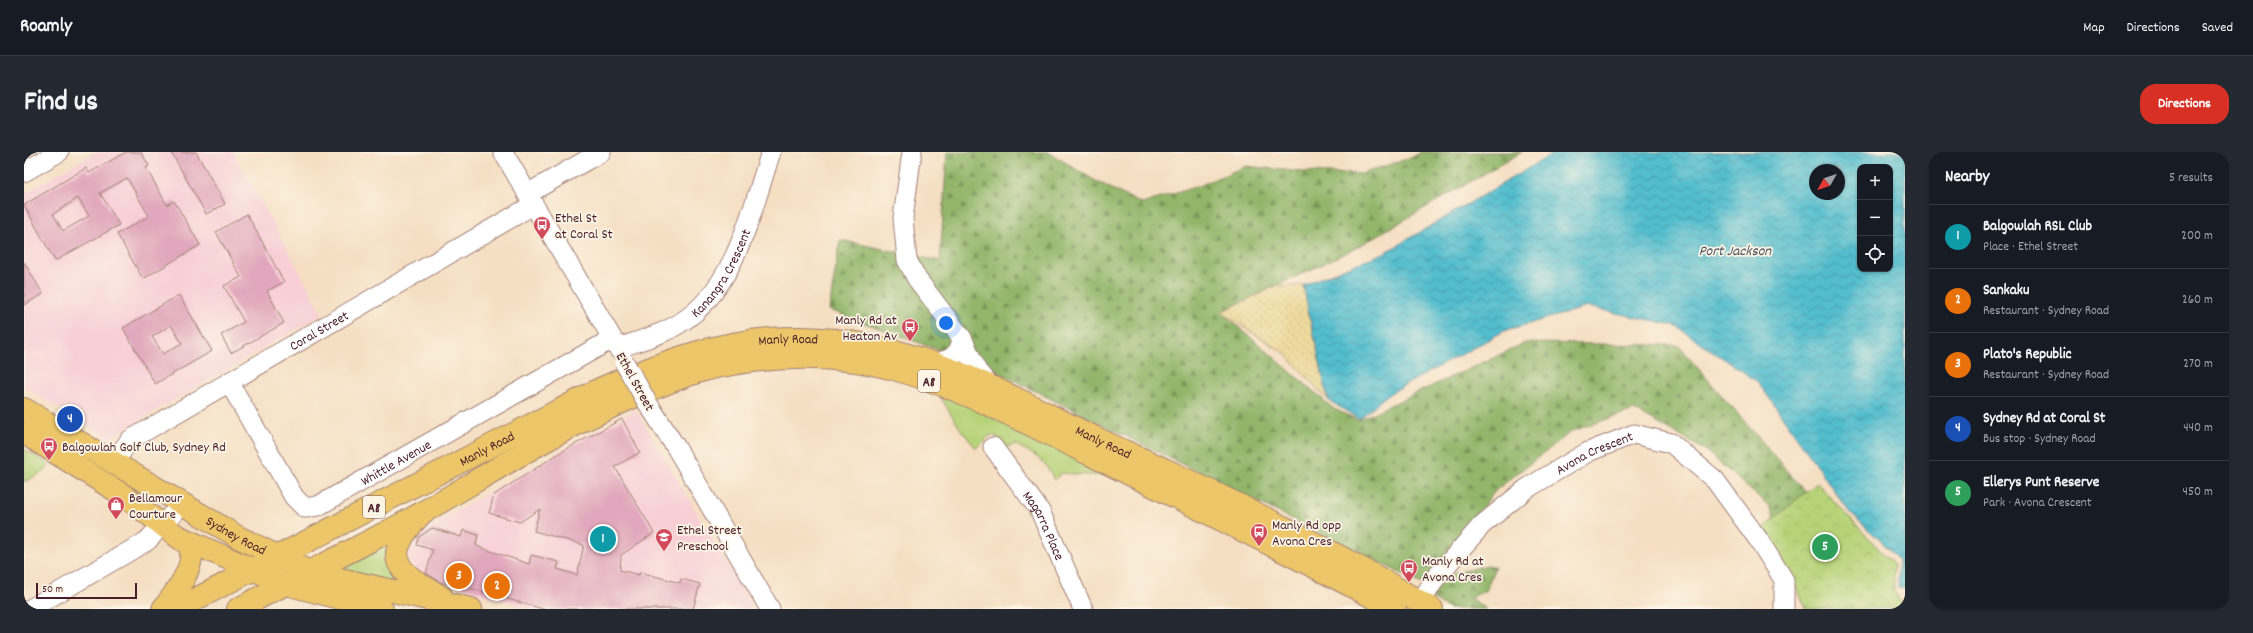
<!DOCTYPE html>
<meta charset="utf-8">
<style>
body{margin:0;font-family:Dekko,sans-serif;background:#242831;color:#f1f3f6}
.controls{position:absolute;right:12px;top:12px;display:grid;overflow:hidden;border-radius:8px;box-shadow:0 1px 3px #0004}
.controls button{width:36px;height:36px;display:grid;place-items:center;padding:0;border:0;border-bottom:1px solid #363941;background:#171b24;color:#f1f3f6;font:20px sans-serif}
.compass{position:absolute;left:1785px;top:12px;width:36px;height:36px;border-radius:50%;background:#171b24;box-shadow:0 1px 3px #0004;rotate:230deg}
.scale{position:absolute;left:12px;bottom:10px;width:101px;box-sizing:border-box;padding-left:4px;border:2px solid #4a1f2b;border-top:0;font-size:11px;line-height:14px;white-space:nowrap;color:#4a1f2b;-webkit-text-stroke:3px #fcf5e5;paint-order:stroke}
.you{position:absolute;left:922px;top:171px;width:14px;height:14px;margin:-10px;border:3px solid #fff;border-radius:50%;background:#1a73e8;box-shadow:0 0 0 6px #1a73e833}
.badge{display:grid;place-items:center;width:26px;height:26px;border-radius:50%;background:#d93025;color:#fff;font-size:13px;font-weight:700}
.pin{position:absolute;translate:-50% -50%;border:2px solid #fff;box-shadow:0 1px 4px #0006}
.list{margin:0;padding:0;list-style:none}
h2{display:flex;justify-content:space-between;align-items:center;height:52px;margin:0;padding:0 16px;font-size:17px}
h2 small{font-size:13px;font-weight:400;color:#9ea1a6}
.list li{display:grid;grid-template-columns:26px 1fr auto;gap:12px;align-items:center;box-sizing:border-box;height:64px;padding:0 16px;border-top:1px solid #363941}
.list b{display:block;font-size:15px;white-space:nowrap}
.list p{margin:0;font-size:13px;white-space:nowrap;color:#9ea1a6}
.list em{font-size:13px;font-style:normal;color:#9ea1a6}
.icon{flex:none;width:22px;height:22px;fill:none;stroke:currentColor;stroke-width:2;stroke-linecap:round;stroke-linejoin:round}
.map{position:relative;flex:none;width:1881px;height:457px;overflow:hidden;border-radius:16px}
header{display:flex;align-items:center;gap:24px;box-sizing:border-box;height:56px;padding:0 20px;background:#171b24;border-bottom:1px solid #363941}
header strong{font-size:19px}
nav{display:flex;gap:22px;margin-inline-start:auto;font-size:14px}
.intro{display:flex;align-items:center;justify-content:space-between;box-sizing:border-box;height:96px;padding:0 24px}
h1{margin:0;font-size:28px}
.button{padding:10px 18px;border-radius:16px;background:#d93025;color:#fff;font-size:14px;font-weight:700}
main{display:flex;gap:24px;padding:0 24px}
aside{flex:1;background:#171b24;border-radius:16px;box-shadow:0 1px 3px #0004}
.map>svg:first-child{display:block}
.built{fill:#f7cfd5}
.grass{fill:#b7d379;stroke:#807952}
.forest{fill:url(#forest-firs);stroke:#6e6a4a}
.sand{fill:url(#sand-dots);stroke:#9c7c64}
.park{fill:url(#park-crowns);stroke:#807952}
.water{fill:url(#water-waves);stroke:#4e6e7c;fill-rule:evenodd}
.building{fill:#e1a7bc;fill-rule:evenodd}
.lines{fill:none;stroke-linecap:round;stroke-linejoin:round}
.minor-casing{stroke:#a07f77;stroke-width:21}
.major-casing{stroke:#a07f77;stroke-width:24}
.highway-casing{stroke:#a07f77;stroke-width:24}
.minor{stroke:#fff;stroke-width:19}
.major{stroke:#ecc669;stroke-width:22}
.highway{stroke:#ecc669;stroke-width:22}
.minor-bridge-casing{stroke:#a07f77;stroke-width:21;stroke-linecap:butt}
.minor-bridge{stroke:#fff;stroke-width:19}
.labels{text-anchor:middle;stroke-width:3.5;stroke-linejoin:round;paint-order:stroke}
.shield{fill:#fcf5e5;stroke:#7f5f63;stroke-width:1}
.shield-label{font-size:13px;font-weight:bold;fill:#4a1f2b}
.poi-label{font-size:14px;fill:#4a1f2b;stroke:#fcf5e5;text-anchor:start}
.street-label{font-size:14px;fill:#4a1f2b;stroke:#fcf5e5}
.water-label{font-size:15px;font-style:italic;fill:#4d5664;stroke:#fcf5e5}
</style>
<header>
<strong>Roamly</strong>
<nav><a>Map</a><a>Directions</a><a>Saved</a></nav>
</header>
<div class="intro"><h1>Find us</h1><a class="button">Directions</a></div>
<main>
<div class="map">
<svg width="1881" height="457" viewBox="0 0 1881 457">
<defs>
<pattern id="forest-firs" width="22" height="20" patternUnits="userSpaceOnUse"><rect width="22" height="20" fill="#91b569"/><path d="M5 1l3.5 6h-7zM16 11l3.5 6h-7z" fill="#789357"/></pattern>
<pattern id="sand-dots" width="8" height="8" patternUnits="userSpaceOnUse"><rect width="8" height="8" fill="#eeda9e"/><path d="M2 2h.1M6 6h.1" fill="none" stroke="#cebb88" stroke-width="1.8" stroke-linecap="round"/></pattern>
<pattern id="park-crowns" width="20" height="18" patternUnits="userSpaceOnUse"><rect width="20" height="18" fill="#b7d379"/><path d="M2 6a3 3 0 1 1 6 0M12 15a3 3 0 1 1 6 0" fill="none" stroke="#9fb569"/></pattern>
<pattern id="water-waves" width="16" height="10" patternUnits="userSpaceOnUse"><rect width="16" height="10" fill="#52bdce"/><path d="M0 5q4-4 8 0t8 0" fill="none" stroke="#4699a7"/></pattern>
</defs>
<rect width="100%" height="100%" fill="#fcf5e5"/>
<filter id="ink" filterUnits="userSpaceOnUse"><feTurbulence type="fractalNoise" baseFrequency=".025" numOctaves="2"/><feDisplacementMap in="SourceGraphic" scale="8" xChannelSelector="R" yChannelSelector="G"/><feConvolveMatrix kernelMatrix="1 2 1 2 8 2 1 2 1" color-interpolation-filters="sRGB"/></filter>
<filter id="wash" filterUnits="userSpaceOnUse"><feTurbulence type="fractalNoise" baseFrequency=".012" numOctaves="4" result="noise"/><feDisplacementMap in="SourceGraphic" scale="16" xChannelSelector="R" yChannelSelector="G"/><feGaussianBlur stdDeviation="0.9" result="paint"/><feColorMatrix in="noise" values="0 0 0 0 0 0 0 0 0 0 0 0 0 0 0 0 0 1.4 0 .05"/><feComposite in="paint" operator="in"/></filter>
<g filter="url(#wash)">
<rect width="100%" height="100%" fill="#f5dfc3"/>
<g class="built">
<polygon points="71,0 210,0 299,162 85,286 0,235 0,42"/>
<polygon points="612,258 730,457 506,457 395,423 384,407 385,387 559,286"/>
</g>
<g class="grass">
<path d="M 917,246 L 936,250 L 1080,320 L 1077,324 L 1038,321 L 1030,328 C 1023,310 1009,301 992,293 L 982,295 C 966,275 968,284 952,296 L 937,278 Z"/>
<polygon points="0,297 25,312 21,319 0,330"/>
<polygon points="361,394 385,437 317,417"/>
</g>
<g class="forest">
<polygon points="923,0 1024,0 1070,28 1118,52 1177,33 1222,14 1279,20 1337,22 1389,5 1397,0 1498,0 1328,98 1197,160 1310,257 1334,268 1501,191 1654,193 1825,390 1853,457 1781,457 1781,439 1745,354 1681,298 1610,258 1548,279 1472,338 1398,432 967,217 805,158 816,88 916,109"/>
<polygon points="1464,413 1471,415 1462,438 1446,446 1462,457 1425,457 1407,446 1420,426 1430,421"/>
</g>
<polygon class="sand" points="1279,133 1304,248 1261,201 1197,160 1248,136"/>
<polygon class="park" points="1793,331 1870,413 1870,439 1881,457 1782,457 1776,443 1739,376"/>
<path class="water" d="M 1532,0 L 1881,0 L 1881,436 L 1874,436 L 1874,408 L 1858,390 L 1826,361 L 1734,230 L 1650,173 L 1563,155 L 1480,179 L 1363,243 L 1335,267 L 1304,248 L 1279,133 L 1362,100 ZM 1836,15 L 1866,15 L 1866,117 L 1836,117 ZM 1791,18 L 1815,18 L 1815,42 L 1791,42 Z"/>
<g id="blocks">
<g class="building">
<path d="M 102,0 L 117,0 L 125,14 L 122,16 L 143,53 L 150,49 L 176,93 L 119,127 L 93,82 L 125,64 L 103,26 L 76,41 L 95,73 L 31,109 L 0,53 L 62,16 L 65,21 ZM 54,46 L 65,64 L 39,79 L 29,62 Z"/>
<polygon points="147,0 172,0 201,52 182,62"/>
<polygon points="223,62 260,130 243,139 260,171 207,201 197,183 220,170 200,134 217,125 192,80"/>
<polygon points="0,110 19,142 0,153"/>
<path d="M 155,143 L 188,199 L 131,232 L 99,176 ZM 147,173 L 158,191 L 139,202 L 128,185 Z"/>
<polygon points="598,267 616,300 591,315 630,381 597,403 596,418 615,423 616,420 656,431 657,427 676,432 669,457 519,457 424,430 424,432 416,430 402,421 409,398 393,393 395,385 408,376 437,385 439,378 454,383 452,393 455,395 505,412 507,403 535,410 533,417 553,423 560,393 510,379 516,357 496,370 465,361 470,343 537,300"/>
</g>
</g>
</g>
<g filter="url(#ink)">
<use href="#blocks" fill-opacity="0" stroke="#a07f77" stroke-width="1"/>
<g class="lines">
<defs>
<g id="minor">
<polyline points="479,0 595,198"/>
<polyline points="888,0 879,66 883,108 893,127 938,186 953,219 966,234"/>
<polyline points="0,20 35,0"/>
<polyline points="503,42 577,0"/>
<path id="s1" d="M 594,196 C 614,189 638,183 656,171 C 711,138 728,57 747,0"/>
<path d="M 912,211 C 928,208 936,202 938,186"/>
<path id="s2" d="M 205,230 L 270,345 L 281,356 L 294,354 L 588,187"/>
<polyline points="623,250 653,297 746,457"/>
<path id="s3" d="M 969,295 L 1016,359 L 1059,457"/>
<path id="s4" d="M 89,311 L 106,288 L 509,53"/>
<path id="s5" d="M 1397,450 L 1412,425 L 1458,373 L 1502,337 L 1564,300 L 1610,282 L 1647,291 L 1691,328 L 1734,387 L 1760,428 L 1760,457"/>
<polyline points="6,457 123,389 158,352"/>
</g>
<g id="major">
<path id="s6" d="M 0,257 L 214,385 L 286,420 L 447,457"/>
<polyline points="0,281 99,343 153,384 262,432 358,457"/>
<path d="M 397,362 C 355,407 372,419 418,445"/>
<path d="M 139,457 C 150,443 174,412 165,394 C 163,390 156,387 153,384"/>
</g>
<g id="highway">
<path id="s7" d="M 153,457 L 578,236 C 642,208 707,184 778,186 C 891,188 975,239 1074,287 C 1097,298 1121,308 1144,319 C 1234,361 1323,406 1408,457"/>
<path d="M 214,457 C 276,423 340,394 401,359 C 475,316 546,270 626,238 C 647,229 669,220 692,215 C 749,203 814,202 870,217 C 940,236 1004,272 1069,304 C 1170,354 1272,404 1371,457"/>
</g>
</defs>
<use href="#minor" class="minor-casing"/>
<use href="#major" class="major-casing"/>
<use href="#highway" class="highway-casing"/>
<use href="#minor" class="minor"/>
<use href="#major" class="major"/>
<use href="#highway" class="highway"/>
<defs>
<polyline id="minor-bridge" points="600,210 623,250"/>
</defs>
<use href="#minor-bridge" class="minor-bridge-casing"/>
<use href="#minor-bridge" class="minor-bridge"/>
</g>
</g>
<defs>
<symbol id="bus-pin" viewBox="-11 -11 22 30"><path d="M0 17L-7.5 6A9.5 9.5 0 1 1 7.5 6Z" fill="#d1495b" stroke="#fcf5e5"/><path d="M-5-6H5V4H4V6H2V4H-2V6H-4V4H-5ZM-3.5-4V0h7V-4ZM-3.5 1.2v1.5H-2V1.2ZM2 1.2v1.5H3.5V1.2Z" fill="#fff"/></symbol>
<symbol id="shop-pin" viewBox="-11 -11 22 30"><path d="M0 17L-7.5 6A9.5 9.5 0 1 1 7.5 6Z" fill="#d1495b" stroke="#fcf5e5"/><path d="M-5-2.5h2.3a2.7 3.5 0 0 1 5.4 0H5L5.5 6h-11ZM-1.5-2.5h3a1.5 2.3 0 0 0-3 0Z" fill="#fff"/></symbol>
<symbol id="school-pin" viewBox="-11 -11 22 30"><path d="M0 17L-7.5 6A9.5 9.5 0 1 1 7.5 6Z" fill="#d1495b" stroke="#fcf5e5"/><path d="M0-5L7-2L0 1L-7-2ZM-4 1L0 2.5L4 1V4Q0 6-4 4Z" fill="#fff"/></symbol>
</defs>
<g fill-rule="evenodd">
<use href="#bus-pin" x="508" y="63" width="20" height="27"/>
<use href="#bus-pin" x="876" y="165" width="20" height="27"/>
<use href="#bus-pin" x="15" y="284" width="20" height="27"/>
<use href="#shop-pin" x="82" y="343" width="20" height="27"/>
<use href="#bus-pin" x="1225" y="370" width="20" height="27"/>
<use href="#school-pin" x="630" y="375" width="20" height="27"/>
<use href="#bus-pin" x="1375" y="406" width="20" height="27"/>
</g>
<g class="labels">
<g class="shield">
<rect x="894" y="218" width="22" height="22" rx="3"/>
<rect x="339" y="344" width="22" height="22" rx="3"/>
</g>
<g class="shield-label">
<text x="905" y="234">A8</text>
<text x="350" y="360">A8</text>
</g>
<g class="poi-label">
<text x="531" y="70">Ethel St<tspan x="531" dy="16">at Coral St</tspan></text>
<text x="873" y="172" text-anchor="end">Manly Rd at<tspan x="873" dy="16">Heaton Av</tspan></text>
<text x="38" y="299">Balgowlah Golf Club, Sydney Rd</text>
<text x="105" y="350">Bellamour<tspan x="105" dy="16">Courture</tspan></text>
<text x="1248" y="377">Manly Rd opp<tspan x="1248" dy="16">Avona Cres</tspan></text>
<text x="653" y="382">Ethel Street<tspan x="653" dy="16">Preschool</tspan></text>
<text x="1398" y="413">Manly Rd at<tspan x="1398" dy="16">Avona Cres</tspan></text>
</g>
<g class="street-label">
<text dy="5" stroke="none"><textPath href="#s1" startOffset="133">Kanangra Crescent</textPath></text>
<text dy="5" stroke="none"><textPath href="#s4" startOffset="247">Coral Street</textPath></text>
<text dy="5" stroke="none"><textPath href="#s7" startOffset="673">Manly Road</textPath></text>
<text transform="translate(612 229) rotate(61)" y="5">Ethel Street</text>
<text dy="5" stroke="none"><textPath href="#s7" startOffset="1009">Manly Road</textPath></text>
<text dy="5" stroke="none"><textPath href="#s7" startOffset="349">Manly Road</textPath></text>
<text dy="5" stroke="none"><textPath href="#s5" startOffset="233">Avona Crescent</textPath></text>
<text dy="5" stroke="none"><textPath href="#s2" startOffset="250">Whittle Avenue</textPath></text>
<text dy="5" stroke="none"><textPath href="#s3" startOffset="94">Magarra Place</textPath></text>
<text dy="5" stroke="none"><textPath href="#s6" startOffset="247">Sydney Road</textPath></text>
</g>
<g class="water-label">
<text x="1711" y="103">Port Jackson</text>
</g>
</g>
</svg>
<div class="controls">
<button>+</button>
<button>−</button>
<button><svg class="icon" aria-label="locate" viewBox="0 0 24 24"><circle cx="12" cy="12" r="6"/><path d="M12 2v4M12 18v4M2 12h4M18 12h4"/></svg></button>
</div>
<svg class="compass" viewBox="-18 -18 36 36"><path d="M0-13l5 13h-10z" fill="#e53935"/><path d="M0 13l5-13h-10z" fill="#9ea1a6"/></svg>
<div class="scale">50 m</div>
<div class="you"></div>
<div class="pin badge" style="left:579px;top:387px;background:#0f9aa8">1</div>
<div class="pin badge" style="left:473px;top:434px;background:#e8710a">2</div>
<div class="pin badge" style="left:435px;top:424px;background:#e8710a">3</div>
<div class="pin badge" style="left:46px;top:267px;background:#1a4fb4">4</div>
<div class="pin badge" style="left:1801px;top:395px;background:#2e9e5b">5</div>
</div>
<aside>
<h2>Nearby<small>5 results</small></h2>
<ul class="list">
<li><span class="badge" style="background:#0f9aa8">1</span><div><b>Balgowlah RSL Club</b><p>Place · Ethel Street</p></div><em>200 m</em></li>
<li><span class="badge" style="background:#e8710a">2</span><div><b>Sankaku</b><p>Restaurant · Sydney Road</p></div><em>260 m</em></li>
<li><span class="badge" style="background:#e8710a">3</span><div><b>Plato's Republic</b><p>Restaurant · Sydney Road</p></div><em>270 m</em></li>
<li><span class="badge" style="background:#1a4fb4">4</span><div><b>Sydney Rd at Coral St</b><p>Bus stop · Sydney Road</p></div><em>440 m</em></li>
<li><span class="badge" style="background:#2e9e5b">5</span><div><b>Ellerys Punt Reserve</b><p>Park · Avona Crescent</p></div><em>450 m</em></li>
</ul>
</aside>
</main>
